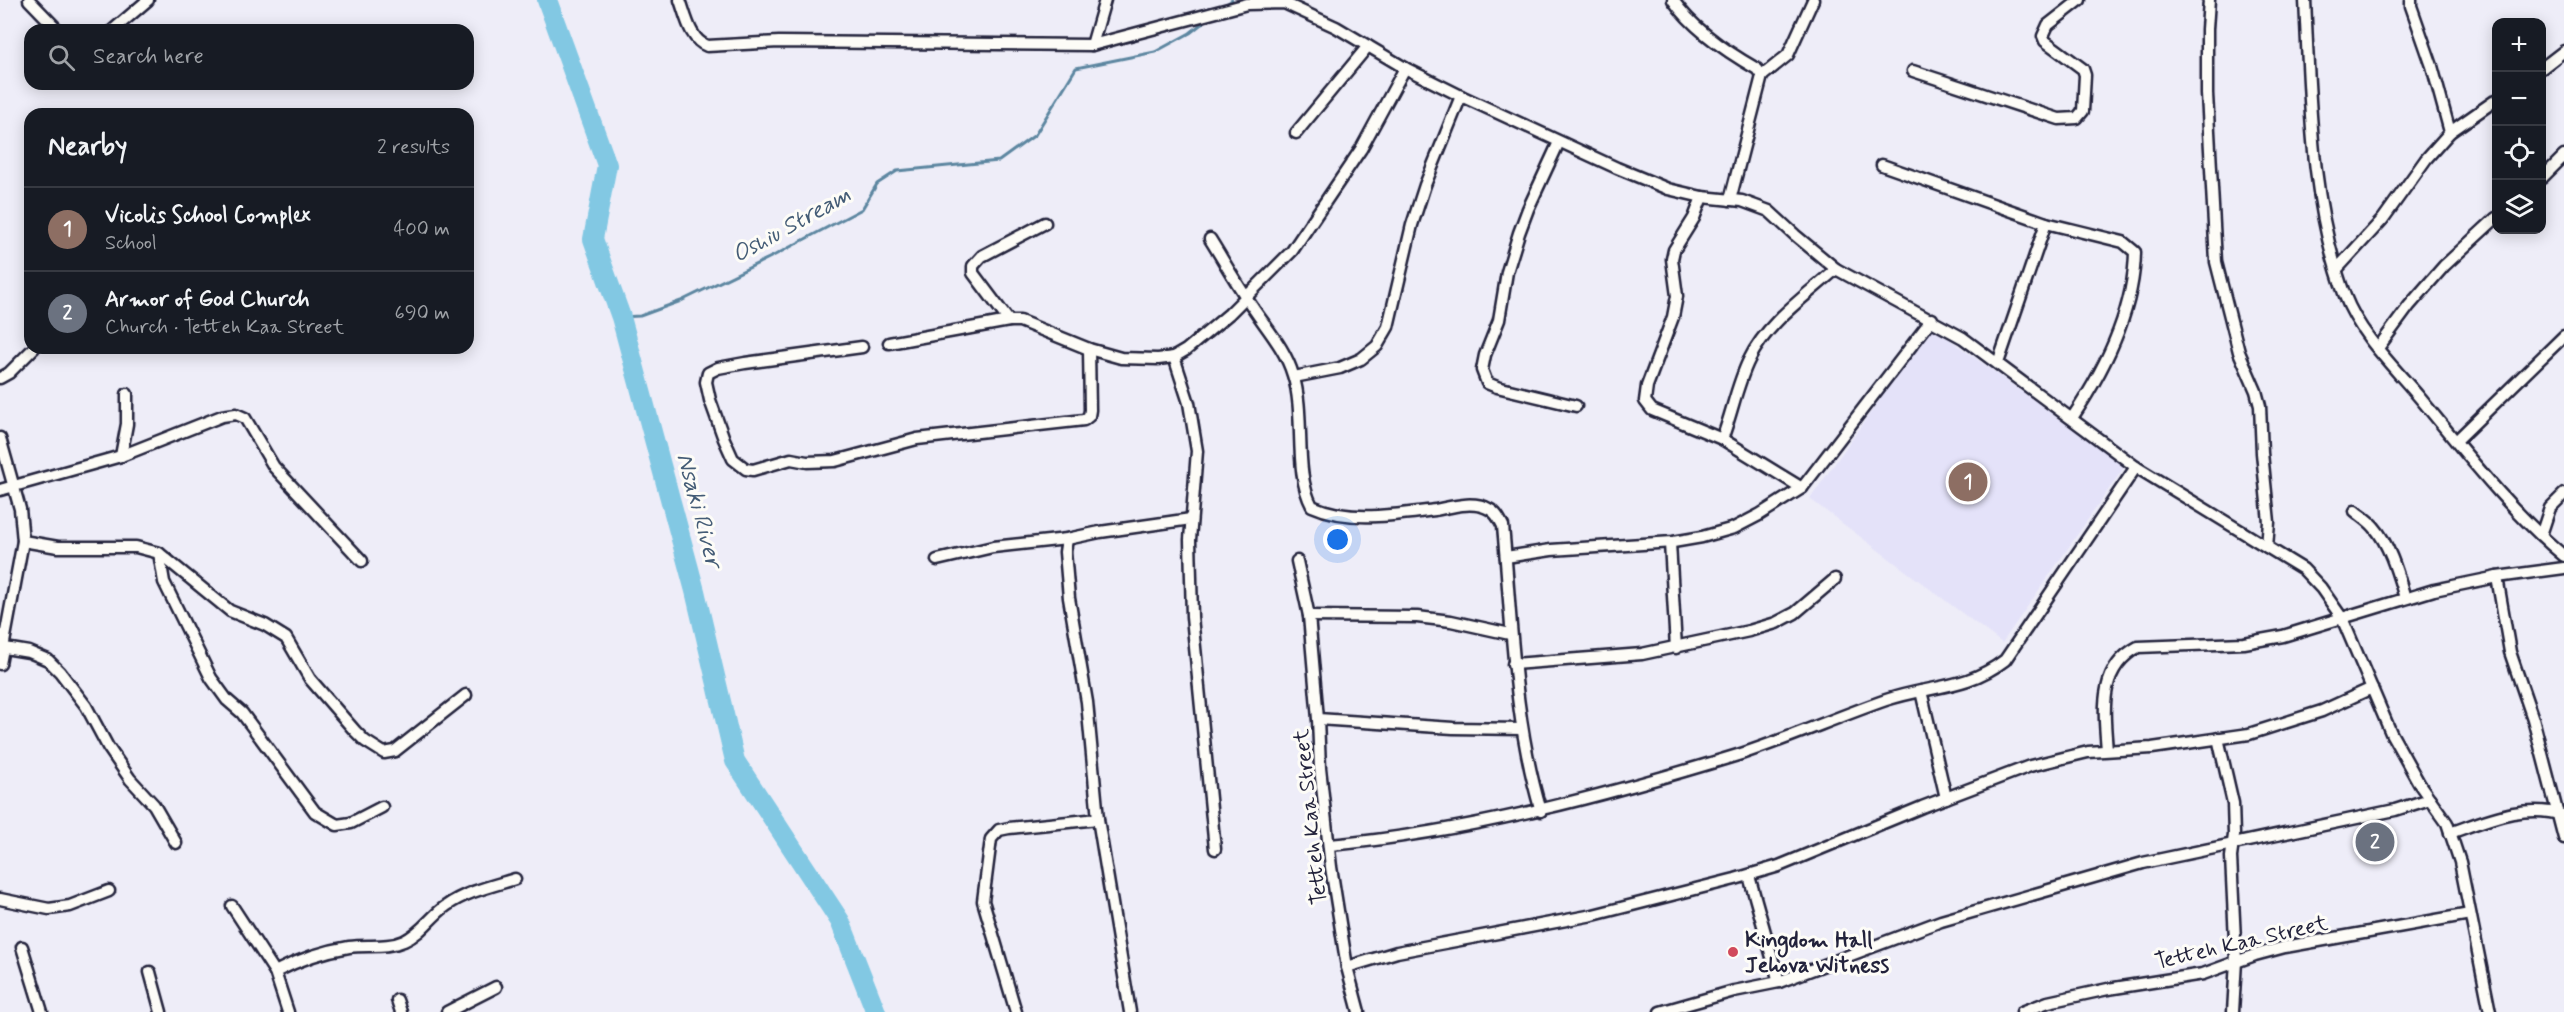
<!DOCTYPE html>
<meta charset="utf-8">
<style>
body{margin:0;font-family:Mynerve,sans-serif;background:#20242c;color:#f1f3f6}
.controls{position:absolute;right:18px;top:18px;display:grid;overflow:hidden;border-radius:12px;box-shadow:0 3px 15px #0003}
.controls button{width:54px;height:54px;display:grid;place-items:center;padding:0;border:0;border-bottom:2px solid #363941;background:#171b24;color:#f1f3f6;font:30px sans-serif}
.you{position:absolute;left:1338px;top:540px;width:21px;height:21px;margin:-15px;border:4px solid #fff;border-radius:50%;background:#1a73e8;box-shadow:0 0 0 9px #1a73e833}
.badge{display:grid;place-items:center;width:39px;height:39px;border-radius:50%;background:#b45309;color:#fff;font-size:20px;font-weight:700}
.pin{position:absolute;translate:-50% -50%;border:3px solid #fff;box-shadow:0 2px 6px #0006}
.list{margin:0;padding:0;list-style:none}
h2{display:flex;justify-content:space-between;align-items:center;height:78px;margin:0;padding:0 24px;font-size:26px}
h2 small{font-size:20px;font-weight:400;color:#9ea1a6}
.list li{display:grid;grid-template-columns:39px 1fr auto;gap:18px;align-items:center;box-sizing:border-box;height:84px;padding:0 24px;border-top:2px solid #363941}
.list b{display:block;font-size:22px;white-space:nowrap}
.list p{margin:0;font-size:20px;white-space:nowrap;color:#9ea1a6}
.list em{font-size:20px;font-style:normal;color:#9ea1a6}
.icon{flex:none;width:33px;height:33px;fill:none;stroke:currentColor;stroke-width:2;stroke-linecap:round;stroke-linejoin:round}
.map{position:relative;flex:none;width:2564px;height:1012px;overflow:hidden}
.search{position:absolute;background:#171b24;box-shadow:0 3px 15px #0003;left:24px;top:24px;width:450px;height:66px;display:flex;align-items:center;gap:15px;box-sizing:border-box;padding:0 21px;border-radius:18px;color:#9ea1a6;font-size:22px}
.panel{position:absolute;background:#171b24;box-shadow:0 3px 15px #0003;left:24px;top:108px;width:450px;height:246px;border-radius:18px}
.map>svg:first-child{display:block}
.built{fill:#e4e2f9}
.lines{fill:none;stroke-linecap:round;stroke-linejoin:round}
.stream{stroke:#5c86a0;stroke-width:3}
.river{stroke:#82c8e3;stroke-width:20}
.minor-casing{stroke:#22223b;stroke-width:15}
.minor{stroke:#fdfcf7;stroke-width:10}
.poi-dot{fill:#d1495b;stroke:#fdfcf7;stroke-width:2}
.labels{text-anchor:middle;stroke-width:6;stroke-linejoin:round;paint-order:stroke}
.street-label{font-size:22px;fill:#22223b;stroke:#fdfcf7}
.poi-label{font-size:22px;font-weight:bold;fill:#22223b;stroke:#fdfcf7;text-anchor:start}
.water-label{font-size:24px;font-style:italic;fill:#445c76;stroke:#fdfcf7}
</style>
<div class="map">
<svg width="2564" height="1012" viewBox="0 0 2564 1012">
<rect width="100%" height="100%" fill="#eeedf8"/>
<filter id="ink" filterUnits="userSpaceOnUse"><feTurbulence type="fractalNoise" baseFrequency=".0167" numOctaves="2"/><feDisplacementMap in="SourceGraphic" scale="12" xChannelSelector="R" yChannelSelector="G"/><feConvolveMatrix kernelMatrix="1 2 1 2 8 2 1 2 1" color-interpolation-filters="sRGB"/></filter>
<g filter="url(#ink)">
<polygon class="built" points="1931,326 2125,466 2002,643 1810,499"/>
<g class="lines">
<g class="stream">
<polyline points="1224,6 1232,0"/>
<polyline points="621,317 640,316 681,301 775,255 862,209 877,184 897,171 999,161 1035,135 1076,68 1155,52 1190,33 1209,18"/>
</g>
<polyline class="river" points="547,0 607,165 593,239 621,317 695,591 735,761 840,921 876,1012"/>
<defs>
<g id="minor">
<polyline points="29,0 58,30"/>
<path d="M 680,0 C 686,16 690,40 707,46 L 779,42 L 1092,45 L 1247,4 L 1284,3 L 1336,27 L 1405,68 L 1461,96 L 1617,168 L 1668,189 L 1702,197 L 1742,201 L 1769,211 L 1795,235 L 1836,269 L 1963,338 L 2136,467 L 2303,569 L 2321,588 L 2342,618 L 2391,733 L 2420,785 L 2447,823 L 2460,862 L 2490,1012"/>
<path d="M 1673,0 C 1693,29 1727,52 1757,69 L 1762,76 L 1730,200"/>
<polyline points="2209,0 2207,29 2207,94 2216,262 2239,352 2256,391 2260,406 2262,453 2269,522 2267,547"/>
<path d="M 2305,0 C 2310,99 2310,202 2345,296 C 2360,335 2394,367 2420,398 C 2464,451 2511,512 2564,556"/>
<polyline points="2411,0 2411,6 2432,66 2450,132"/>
<polyline points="113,30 148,0"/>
<polyline points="1092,45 1105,0"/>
<polyline points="2542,68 2564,51"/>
<polyline points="1913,71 2059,119 2077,118 2083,111 2085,75 2083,69 2045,41 2043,36 2048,25 2080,0"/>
<polyline points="1762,76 1788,55 1813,0"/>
<polyline points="1296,133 1368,46"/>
<polyline points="1559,142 1528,209 1519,233 1507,272 1499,320 1485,355 1482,370 1487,383 1497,387 1576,406"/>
<path d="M 1882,165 L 2046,223 L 2123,242 L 2135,252 C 2134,312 2105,369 2072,418"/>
<polyline points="2542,178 2564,156"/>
<polyline points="1702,197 1694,218 1674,250 1672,259 1677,296 1673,317 1647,386 1645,401 1652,410 1722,439 1802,488"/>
<path d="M 1210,239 C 1222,258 1233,278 1246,297 C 1262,324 1284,345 1293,375 C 1306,415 1293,471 1312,506 C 1350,523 1394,515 1435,510 C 1451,507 1473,500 1489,509 C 1496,512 1500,520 1503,526 C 1512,622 1513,718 1541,811"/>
<polyline points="2337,269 2383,219 2426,159 2450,132 2496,100"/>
<polyline points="1009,321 973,273 973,266 982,256 1045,223"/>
<polyline points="889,343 1009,321 1020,321 1089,349 1121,358 1158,359 1174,357 1186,350 1229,314 1292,251 1361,149 1405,68"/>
<polyline points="862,347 745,363 718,368 708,373 706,382 710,400 724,439 733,459 746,469 753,470 791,459 807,462 835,461 917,439 1084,420 1089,416 1090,410 1089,349"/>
<polyline points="2378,348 2409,306 2444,266 2496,218"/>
<polyline points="1174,357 1189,403 1197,451 1190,540 1192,617 1215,849"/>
<polyline points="1998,363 2046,223"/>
<polyline points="1294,377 1340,368 1361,359 1377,346 1388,327 1412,225 1425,185 1461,96"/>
<polyline points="0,378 9,373 34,348"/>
<polyline points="0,438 20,509 23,541 0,664"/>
<path d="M 1722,439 C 1732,413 1737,384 1749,360 C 1767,322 1806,296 1836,269"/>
<polyline points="2456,441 2564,336"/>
<polyline points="121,456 127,424 127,394"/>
<polyline points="0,490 121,456 222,416 236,414 245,418 274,467 362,561"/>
<path d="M 2355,511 C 2361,516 2369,521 2374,527 C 2390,545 2398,575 2405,598"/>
<polyline points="2541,535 2550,508 2564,494"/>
<polyline points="1067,539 1065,552 1069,598 1087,702 1098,819 1130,1012"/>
<polyline points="23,541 58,547 136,547 159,553 230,611 265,625 286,638 310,679 355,731 365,741 384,753 395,751 466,695"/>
<polyline points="1670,543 1676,648"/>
<polyline points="159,553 164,582 211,678 227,700 242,713 315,812 337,825 351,823 382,807"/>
<polyline points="1506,557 1551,550 1673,542 1702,537 1734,528 1759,515 1802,488 1932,319"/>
<polyline points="937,560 993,547 1067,539 1100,532 1191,519"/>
<polyline points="1297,561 1309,616 1318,719 1320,768 1331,867 1347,967 1359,1012"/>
<polyline points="2497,577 2510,652 2533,719 2564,838"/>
<polyline points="1309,616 1417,617 1451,621 1510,634"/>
<polyline points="5,648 29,652 48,660 60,672 86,706 108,747 130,779 154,805 176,843"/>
<polyline points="1513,664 1642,654 1749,631 1776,623 1795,613 1835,579"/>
<polyline points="1921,691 1946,798"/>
<polyline points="1318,719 1453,728 1522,729"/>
<polyline points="2218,738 2233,803 2234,835 2231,857 2236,961 2233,1012"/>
<path d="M 2107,750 C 2104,711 2098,668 2138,647 L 2244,643 L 2283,636 L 2434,590 L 2497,577 L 2564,568"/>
<path d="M 2450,833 C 2487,820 2524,803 2563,815"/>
<path d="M 1330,845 C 1470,832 1607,795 1741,754 C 1790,738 1837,717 1886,700 C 1930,685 1966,690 2005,660 L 2136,467"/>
<polyline points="1749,876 1779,982"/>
<polyline points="0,899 49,909 70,906 109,891"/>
<polyline points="232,906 275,972 288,1012"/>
<polyline points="22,947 42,1012"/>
<polyline points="1347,967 1397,952 1593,915 1735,879 1779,866 1922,807 2030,766 2088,752 2152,748 2249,734 2322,711 2372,688"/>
<polyline points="150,972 161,1012"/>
<path d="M 275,972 C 298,960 324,951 349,947 C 367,944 386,949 404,941 C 422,933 431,916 446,906 C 465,892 492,886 515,879"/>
<polyline points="397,1000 401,1012"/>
<polyline points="447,1012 496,987"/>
<polyline points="1016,1012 983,901 991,839 999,830 1009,828 1098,819"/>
<polyline points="1660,1012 1734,991 1779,982 1941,921 2143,863 2395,810 2430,799"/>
<polyline points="2022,1012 2048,1002 2108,989 2203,974 2255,955 2285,947 2470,914"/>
</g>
</defs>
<use href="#minor" class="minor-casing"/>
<use href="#minor" class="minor"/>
</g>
</g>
<circle class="poi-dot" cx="1733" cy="952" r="6"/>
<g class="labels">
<g class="street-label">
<text transform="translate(1309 817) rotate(-96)" y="8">Tetteh Kaa Street</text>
<text transform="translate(2241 941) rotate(-13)" y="8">Tetteh Kaa Street</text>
</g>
<g class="poi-label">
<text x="1745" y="947">Kingdom Hall<tspan x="1745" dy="25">Jehova Witness</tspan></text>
</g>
<g class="water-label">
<text transform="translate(791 224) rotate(-29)" y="8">Oshiu Stream</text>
<text transform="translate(700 510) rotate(75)" y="8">Nsaki River</text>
</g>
</g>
</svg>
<div class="controls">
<button>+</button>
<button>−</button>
<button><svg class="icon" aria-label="locate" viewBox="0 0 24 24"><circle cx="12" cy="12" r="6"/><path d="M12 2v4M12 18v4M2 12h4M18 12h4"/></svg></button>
<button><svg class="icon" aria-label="layers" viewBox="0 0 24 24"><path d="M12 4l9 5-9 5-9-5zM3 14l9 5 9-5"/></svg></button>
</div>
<div class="you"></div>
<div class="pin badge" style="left:1968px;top:482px;background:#8d6e63">1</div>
<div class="pin badge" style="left:2375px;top:842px;background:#6b7280">2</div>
<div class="search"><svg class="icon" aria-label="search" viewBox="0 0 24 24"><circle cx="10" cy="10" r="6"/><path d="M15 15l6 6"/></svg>Search here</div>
<section class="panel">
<h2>Nearby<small>2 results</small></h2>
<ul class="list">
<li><span class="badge" style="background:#8d6e63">1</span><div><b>Vicolis School Complex</b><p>School</p></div><em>400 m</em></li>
<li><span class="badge" style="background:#6b7280">2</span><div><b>Armor of God Church</b><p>Church · Tetteh Kaa Street</p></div><em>690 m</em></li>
</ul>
</section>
</div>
